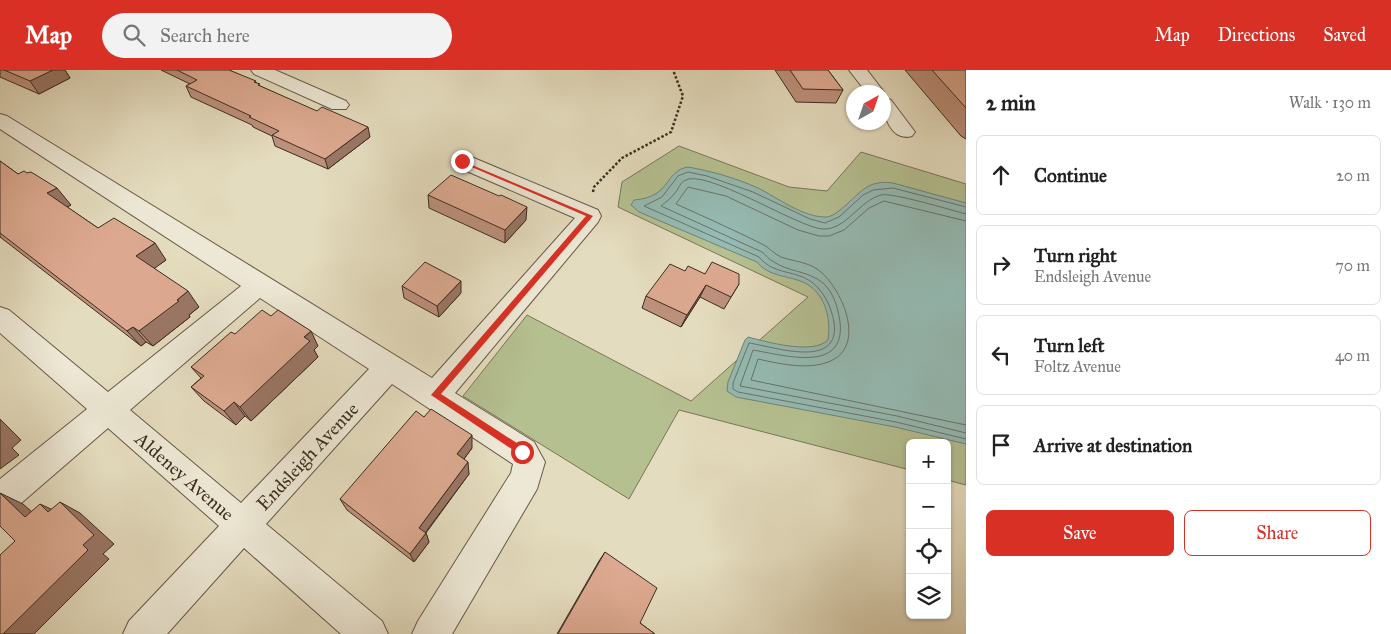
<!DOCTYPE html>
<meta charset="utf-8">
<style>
body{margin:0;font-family:"IM FELL Great Primer",serif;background:#f2f2f2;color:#222}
.controls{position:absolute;right:15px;bottom:15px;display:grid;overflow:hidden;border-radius:8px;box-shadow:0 1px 4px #0004}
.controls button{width:45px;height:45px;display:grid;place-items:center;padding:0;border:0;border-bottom:1px solid #e0e0e0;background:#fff;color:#222;font:25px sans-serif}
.compass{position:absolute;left:846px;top:15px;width:45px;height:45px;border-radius:50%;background:#fff;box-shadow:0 1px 4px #0004;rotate:40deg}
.stop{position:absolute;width:15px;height:15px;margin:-11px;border:4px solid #d93025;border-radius:50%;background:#fff}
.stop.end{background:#d93025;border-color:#fff;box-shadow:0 1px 5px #0008}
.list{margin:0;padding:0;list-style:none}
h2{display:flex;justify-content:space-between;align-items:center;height:65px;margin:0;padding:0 20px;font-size:21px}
h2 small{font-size:16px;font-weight:400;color:#767676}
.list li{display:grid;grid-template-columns:32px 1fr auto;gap:15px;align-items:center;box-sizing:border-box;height:80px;margin:0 10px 10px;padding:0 10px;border:1px solid #e0e0e0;border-radius:8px}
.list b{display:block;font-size:19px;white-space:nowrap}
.list p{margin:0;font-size:16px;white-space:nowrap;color:#767676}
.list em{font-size:16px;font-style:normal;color:#767676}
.actions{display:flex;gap:10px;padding:15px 20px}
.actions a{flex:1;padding:11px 0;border:1px solid #d93025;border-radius:8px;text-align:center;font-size:18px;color:#d93025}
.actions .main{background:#d93025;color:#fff}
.icon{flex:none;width:28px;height:28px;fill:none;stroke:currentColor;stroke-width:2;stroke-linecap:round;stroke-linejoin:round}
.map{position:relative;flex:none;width:966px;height:564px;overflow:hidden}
header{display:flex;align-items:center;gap:30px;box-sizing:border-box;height:70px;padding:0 25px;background:#d93025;color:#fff}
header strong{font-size:24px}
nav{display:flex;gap:28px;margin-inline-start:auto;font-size:18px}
.search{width:350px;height:45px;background:#f2f2f2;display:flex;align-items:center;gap:12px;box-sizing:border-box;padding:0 18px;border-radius:28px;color:#767676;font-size:19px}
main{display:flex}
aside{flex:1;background:#fff}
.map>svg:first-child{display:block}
.green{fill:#b5c091;stroke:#797658}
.water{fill:#95bbb4;stroke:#728279}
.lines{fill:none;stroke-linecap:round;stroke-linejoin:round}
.shore{stroke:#69746a;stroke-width:1}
.minor-casing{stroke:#675948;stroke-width:2}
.path{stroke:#3d2d20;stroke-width:2.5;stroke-dasharray:2.5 2;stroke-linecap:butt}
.minor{fill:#ede8d5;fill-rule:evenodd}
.wall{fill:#bd917c;stroke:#3d2d20}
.shaded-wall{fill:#9a7665;stroke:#3d2d20}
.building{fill:#dca990;stroke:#3d2d20}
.route{fill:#d93025}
.labels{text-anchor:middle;stroke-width:4;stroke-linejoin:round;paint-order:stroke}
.street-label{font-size:19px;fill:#3d2d20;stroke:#ede8d5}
</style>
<header>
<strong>Map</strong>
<div class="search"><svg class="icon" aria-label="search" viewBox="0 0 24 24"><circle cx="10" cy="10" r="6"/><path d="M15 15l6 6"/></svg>Search here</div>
<nav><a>Map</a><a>Directions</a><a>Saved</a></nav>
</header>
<main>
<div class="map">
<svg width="966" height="564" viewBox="0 0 966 564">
<rect width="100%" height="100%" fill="#e4dcbe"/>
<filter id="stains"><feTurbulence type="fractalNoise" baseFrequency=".004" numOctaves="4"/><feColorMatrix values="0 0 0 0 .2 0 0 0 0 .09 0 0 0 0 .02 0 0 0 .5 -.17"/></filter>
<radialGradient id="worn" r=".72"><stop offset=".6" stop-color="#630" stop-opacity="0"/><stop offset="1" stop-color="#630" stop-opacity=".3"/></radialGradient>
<polygon class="green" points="679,76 789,117 827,121 861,82 966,114 966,415 947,410 947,373 910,373 910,400 679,340 629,429 463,326 527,245 691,331 808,227 618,137 622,112"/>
<path class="water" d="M 688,97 C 711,101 736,108 758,118 C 778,128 801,146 824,147 C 838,149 856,121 871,115 C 878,112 886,112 893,113 L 966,133 L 966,374 L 895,357 L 736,327 L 727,321 L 728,312 L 745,270 L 748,267 C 767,272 813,285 828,270 C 831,249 826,226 807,214 C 790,205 770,208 757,192 L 639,142 L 631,135 L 634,130 C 672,127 664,101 688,97 Z"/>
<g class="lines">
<g class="shore">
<path d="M 966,137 L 893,118 L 873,120 L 863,125 L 839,147 L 825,153 L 810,149 L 753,122 L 707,106 L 688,102 L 678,106 L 662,127 L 644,136 L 759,187 C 775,206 795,199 813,213 C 825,223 831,237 834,252 C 841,300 775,277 749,273 L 733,313 L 733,319 L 738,322 L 896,352 L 966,369"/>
<path d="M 966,144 C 951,140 891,122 881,125 C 859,131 846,160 823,159 C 798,158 703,96 684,111 C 680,113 678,120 675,123 C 671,128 666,132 661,136 L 762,182 C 766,185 769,190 774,192 C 789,202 809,201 823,213 C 834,223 838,238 840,252 C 846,304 783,285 753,280 L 740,316 L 897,346 L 966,363"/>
<path d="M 966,151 L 884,131 L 869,138 L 844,160 L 829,166 L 819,166 L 798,160 L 726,126 L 688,117 L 676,134 C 705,147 734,160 762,174 C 769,177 774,184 781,187 C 792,191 807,192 817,199 C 839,214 865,268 836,288 C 815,302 780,294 758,289 L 751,310 L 966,355"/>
</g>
<defs>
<g id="minor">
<polygon points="251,0 275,0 346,31 349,35 346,39 332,39 254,4"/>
<polygon points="849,0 867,0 884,22 866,22"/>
<path d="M 884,28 L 891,30 L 915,62 L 912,66 C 891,72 882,45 884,28 Z"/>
<path d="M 0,44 L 7,46 L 432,308 L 575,148 L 455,96 L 452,91 L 455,86 L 462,84 L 469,86 L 598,140 L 601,146 L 598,152 L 455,323 L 534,372 L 545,392 L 537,419 L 452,564 L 412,564 L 418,551 L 511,403 L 513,394 L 392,314 L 266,454 L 382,551 L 388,564 L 341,564 L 244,478 L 167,564 L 123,564 L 129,551 L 219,456 L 108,358 L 12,441 L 0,446 L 0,409 L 87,339 L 0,263 L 0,237 L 9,240 L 108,322 L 241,216 L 0,59 ZM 260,228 L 369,299 L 241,433 L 130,340 Z"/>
</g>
</defs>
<use href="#minor" class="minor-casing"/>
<polyline class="path" points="593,122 594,117 622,88 671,62 683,26 673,0"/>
<use href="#minor" class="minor"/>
</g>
<g class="wall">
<polygon points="0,0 65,0 70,8 39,24 0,7"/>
<polygon points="161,0 229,0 257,13 260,16 370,67 328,99 275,76 272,66 253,57 252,55 191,27 186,16 190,14"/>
<polygon points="775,0 828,0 843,20 836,33 796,32"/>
<polygon points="905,0 966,0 966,69 961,66"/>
<polygon points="0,91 18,104 71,135 67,137 98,158 166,190 154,198 199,237 189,245 190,247 153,276 146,272 141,276 0,167"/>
<polygon points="428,125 526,150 505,173 429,138"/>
<polygon points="685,201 705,204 739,214 724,239 700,227 681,257 642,238 646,226"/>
<polygon points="402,216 461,223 439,247 404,228"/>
<polygon points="318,276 314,280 318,287 251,351 245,346 236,355 204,331 191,317 201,308 191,297"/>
<polygon points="472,378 464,389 469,404 426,463 429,472 414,492 347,440 340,429"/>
<polygon points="605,482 640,553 655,564 557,564 599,491"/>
</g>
<g class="shaded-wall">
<polygon points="53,0 65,0 70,8 39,24 30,11"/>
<polygon points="368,57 370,67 328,99 325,89"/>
<polygon points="57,118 71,135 61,140 47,123"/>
<polygon points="527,137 526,150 505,173 505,160"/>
<polygon points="155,173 166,190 148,203 136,186"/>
<polygon points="461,211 461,223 439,247 437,236"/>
<polygon points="706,215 700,227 681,257 687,245"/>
<polygon points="188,221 199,237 189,245 190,247 153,276 139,261 177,230"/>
<polygon points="133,257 146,272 141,276 127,261"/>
<polygon points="311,261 318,276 314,280 318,287 251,351 240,337"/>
<polygon points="234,332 245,346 236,355 224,341"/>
<polygon points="0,349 21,370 12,378 19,385 0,399"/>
<polygon points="472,365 472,378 458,397 457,384"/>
<polygon points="468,392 469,404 422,467 419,458"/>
<polygon points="0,423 23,434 48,456 25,447"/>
<polygon points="60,432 80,443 114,474 103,484 109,489 34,564 3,564 83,475"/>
<polygon points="40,434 62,444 48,442"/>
<polygon points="426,463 429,472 414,492 410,484"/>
</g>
<g class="building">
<polygon points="4,0 53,0 30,11"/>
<polygon points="177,0 229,0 256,11 254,12 260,14 258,15 317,41 322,37 368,57 325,89 272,65 279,61 249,47 251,46 186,16 197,10"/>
<polygon points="790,0 828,0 843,20 803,19"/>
<polygon points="932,0 966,0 966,38"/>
<polygon points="0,91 18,104 24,101 27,103 31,102 57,118 47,123 98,158 114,148 155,173 136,186 188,221 177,230 179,231 139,261 133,257 127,261 0,163"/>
<polygon points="451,105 499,126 501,125 527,137 505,160 428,125"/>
<polygon points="425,192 461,211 437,236 402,216"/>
<polygon points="712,192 739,204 739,214 731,227 706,215 687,245 646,226 670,194 685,201 688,196 705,204"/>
<polygon points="262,240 271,246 278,240 311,261 304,267 310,271 240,337 234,332 224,341 191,317 204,306 191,297 231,262 235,264"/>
<polygon points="431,339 472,365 457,384 468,392 419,458 426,463 410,484 340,429 416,341 424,347"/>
<polygon points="0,423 25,447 40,434 48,442 60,432 94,465 83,475 88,480 3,564 0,564 0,485 15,471 0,456"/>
<polygon points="605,482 657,518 640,553 655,564 558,564"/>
</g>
<polygon class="route" points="460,90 593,146 441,324 526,379 527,382 522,386 431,325 586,146 460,92"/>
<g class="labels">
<g class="street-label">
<text transform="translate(307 386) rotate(-47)" y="7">Endsleigh Avenue</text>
<text transform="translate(185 406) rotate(41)" y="7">Aldeney Avenue</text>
</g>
</g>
<rect width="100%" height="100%" filter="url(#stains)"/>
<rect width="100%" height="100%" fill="url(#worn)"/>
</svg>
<div class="controls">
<button>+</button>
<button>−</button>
<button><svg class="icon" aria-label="locate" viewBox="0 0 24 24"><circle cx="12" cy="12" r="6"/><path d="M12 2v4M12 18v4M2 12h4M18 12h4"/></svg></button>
<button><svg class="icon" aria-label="layers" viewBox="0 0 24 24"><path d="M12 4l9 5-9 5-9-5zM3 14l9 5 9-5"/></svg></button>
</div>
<svg class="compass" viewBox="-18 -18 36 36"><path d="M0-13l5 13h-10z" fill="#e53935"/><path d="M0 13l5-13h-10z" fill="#767676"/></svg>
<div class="stop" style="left:522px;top:382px"></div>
<div class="stop end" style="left:462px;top:91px"></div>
</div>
<aside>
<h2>2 min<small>Walk · 130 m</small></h2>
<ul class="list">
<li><svg class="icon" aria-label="ahead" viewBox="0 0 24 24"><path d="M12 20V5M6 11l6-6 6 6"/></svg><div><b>Continue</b></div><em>20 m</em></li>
<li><svg class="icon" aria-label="right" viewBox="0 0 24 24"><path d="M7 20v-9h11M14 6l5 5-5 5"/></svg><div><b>Turn right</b><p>Endsleigh Avenue</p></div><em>70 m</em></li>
<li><svg class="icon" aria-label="left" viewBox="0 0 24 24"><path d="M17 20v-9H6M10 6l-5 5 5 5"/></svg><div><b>Turn left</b><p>Foltz Avenue</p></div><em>40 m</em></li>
<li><svg class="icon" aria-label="arrive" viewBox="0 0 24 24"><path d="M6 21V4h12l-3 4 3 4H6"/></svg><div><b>Arrive at destination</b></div></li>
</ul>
<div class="actions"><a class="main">Save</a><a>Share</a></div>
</aside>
</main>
